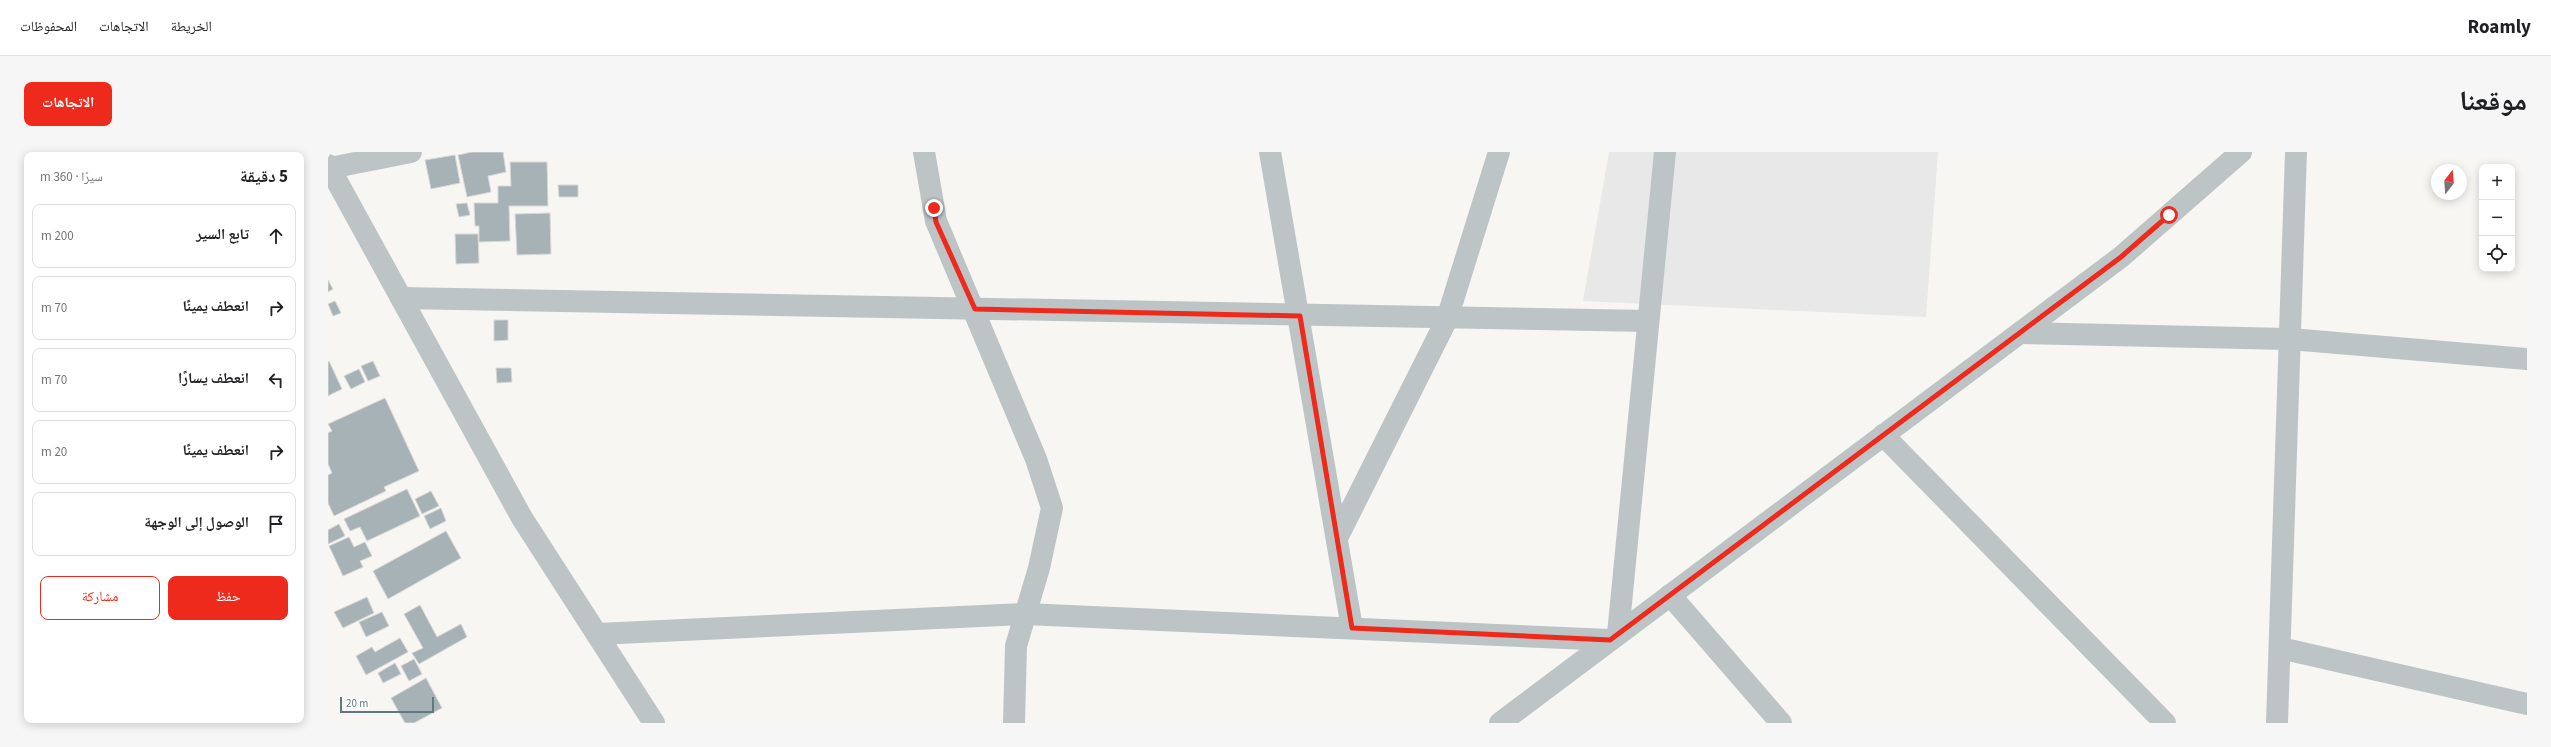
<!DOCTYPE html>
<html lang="ar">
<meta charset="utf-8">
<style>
body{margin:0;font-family:"Source Sans 3","Noto Naskh Arabic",sans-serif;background:#f6f6f6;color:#202124;direction:rtl}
.controls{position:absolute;right:12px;top:12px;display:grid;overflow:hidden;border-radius:8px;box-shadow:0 2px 10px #0003}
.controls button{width:36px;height:36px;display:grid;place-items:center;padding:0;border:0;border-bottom:1px solid #e0e0e0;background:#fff;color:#202124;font:20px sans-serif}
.compass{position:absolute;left:2103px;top:12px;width:36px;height:36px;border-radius:50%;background:#fff;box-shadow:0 2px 10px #0003;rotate:17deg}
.scale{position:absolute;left:12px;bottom:10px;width:94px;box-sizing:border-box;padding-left:4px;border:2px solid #607880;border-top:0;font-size:11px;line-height:14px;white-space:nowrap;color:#607880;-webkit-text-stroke:3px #fff;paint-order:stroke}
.stop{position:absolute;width:12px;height:12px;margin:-9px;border:3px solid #ee2a1c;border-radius:50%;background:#fff}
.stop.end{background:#ee2a1c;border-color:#fff;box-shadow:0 1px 4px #0008}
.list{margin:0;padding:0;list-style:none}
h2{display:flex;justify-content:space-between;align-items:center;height:52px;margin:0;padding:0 16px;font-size:17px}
h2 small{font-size:13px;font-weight:400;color:#757577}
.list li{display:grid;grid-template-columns:26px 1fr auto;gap:12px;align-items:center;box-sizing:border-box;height:64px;margin:0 8px 8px;padding:0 8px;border:1px solid #e0e0e0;border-radius:8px}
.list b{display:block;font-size:15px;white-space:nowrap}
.list em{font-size:13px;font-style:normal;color:#757577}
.actions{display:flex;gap:8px;padding:12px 16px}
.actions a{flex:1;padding:9px 0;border:1px solid #ee2a1c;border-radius:8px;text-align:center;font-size:14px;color:#ee2a1c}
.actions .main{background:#ee2a1c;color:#fff}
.icon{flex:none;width:22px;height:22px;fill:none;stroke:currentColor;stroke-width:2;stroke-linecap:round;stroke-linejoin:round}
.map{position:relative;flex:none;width:2199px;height:571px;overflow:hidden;direction:ltr;border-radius:8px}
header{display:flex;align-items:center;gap:24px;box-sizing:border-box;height:56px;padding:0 20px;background:#fff;border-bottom:1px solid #e0e0e0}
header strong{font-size:19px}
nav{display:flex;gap:22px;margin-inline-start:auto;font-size:14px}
.intro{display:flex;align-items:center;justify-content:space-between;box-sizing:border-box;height:96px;padding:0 24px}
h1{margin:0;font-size:28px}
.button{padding:10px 18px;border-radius:8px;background:#ee2a1c;color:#fff;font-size:14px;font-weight:700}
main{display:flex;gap:24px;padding:0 24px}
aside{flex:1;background:#fff;border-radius:8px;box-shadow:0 2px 10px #0003}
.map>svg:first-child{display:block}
.built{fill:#e7e8e7}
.building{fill:#a6b2b6;stroke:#d8d8d6}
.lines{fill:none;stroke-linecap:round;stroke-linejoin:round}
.street{stroke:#bdc4c6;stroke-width:22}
.route{stroke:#ee2a1c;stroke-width:5}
</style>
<header>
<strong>Roamly</strong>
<nav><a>الخريطة</a><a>الاتجاهات</a><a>المحفوظات</a></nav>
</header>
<div class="intro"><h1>موقعنا</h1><a class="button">الاتجاهات</a></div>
<main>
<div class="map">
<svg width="2199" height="571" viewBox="0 0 2199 571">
<rect width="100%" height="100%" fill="#f7f6f3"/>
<polygon class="built" points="1281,0 1610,0 1598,165 1255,149"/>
<g class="building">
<polygon points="144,0 175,0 178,20 160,24 163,40 139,45 130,3"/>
<polygon points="127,3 132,31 103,37 97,8"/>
<polygon points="182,10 219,10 220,54 181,54 182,89 151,90 151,74 147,74 146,51 170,51 170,34 183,34"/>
<polygon points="230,33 250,33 250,45 231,45"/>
<polygon points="139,51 142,63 131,65 128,52"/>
<polygon points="222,61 223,102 189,103 187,62"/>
<polygon points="127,82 150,82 151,111 128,112"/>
<polygon points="0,128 5,137 0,140"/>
<polygon points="7,149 13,161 5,164 0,152"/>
<polygon points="166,168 180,168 180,188 166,189"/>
<polygon points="1,209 14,237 0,244 0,210"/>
<polygon points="45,209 52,224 40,229 33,214"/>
<polygon points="168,216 183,216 184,230 169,231"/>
<polygon points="31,217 37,230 23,237 16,224"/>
<polygon points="57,246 91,319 56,335 58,339 6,364 0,351 0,323 4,321 0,312 0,281 4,279 0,272"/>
<polygon points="79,337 92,364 39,389 32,375 22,379 16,367"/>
<polygon points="103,339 111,354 94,362 87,347"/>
<polygon points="113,356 118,369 102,377 96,364"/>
<polygon points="11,372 17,384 0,392 0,378"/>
<polygon points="118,379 133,406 60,447 45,419"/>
<polygon points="21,385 26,395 37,390 44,404 32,409 35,415 15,424 1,394"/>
<polygon points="39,445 46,461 15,476 6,460"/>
<polygon points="92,453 109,485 133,472 139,485 91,512 84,501 95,496 76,462"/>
<polygon points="54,460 61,474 38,485 31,470"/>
<polygon points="72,486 80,500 38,523 28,504 44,495 47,500"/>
<polygon points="86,507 94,522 81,529 73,514"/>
<polygon points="67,511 73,522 55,531 50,521"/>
<polygon points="98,526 114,556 86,571 77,571 63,546"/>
</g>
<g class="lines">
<g class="street">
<polyline points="596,0 608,69 708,307 724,356 711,416 688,494 686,571"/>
<polyline points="942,0 1024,476"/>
<polyline points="0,13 194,366 326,571"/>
<polyline points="2,16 83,0"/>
<polyline points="73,146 1320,169"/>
<polyline points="1692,181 1962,187 2199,207"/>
<polyline points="1555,283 1837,571"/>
<polyline points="1009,386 1119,167 1171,0"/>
<polyline points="1342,443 1453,571"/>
<polyline points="269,482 697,462 1282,488"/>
<polyline points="1290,482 1337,0"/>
<polyline points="1952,496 2199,552"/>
<polyline points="1172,571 1793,105 1913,0"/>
<polyline points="1949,571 1968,0"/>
</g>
</g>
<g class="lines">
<polyline class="route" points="606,56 608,70 647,157 972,164 1024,476 1282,488 1793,105 1841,63"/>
</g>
</svg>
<div class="controls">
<button>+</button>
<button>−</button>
<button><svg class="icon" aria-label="locate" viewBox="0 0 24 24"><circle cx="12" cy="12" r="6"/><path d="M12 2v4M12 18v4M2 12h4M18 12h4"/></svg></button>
</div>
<svg class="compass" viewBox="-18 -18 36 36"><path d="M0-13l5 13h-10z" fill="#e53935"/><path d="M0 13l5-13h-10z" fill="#757577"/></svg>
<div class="scale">20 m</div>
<div class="stop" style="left:1841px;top:63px"></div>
<div class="stop end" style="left:606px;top:56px"></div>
</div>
<aside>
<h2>5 دقيقة<small>سيرًا · 360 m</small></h2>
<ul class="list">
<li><svg class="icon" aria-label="ahead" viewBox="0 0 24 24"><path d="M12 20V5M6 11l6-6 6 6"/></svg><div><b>تابع السير</b></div><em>200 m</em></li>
<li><svg class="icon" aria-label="right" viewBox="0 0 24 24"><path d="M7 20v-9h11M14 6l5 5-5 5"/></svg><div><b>انعطف يمينًا</b></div><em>70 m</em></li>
<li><svg class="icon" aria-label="left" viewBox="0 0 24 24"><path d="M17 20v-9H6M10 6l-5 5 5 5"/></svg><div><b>انعطف يسارًا</b></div><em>70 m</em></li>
<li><svg class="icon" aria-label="right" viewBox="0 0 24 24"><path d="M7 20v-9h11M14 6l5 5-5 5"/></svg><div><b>انعطف يمينًا</b></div><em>20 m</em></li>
<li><svg class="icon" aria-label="arrive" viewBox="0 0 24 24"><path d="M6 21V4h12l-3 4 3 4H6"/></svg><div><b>الوصول إلى الوجهة</b></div></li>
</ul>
<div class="actions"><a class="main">حفظ</a><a>مشاركة</a></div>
</aside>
</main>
